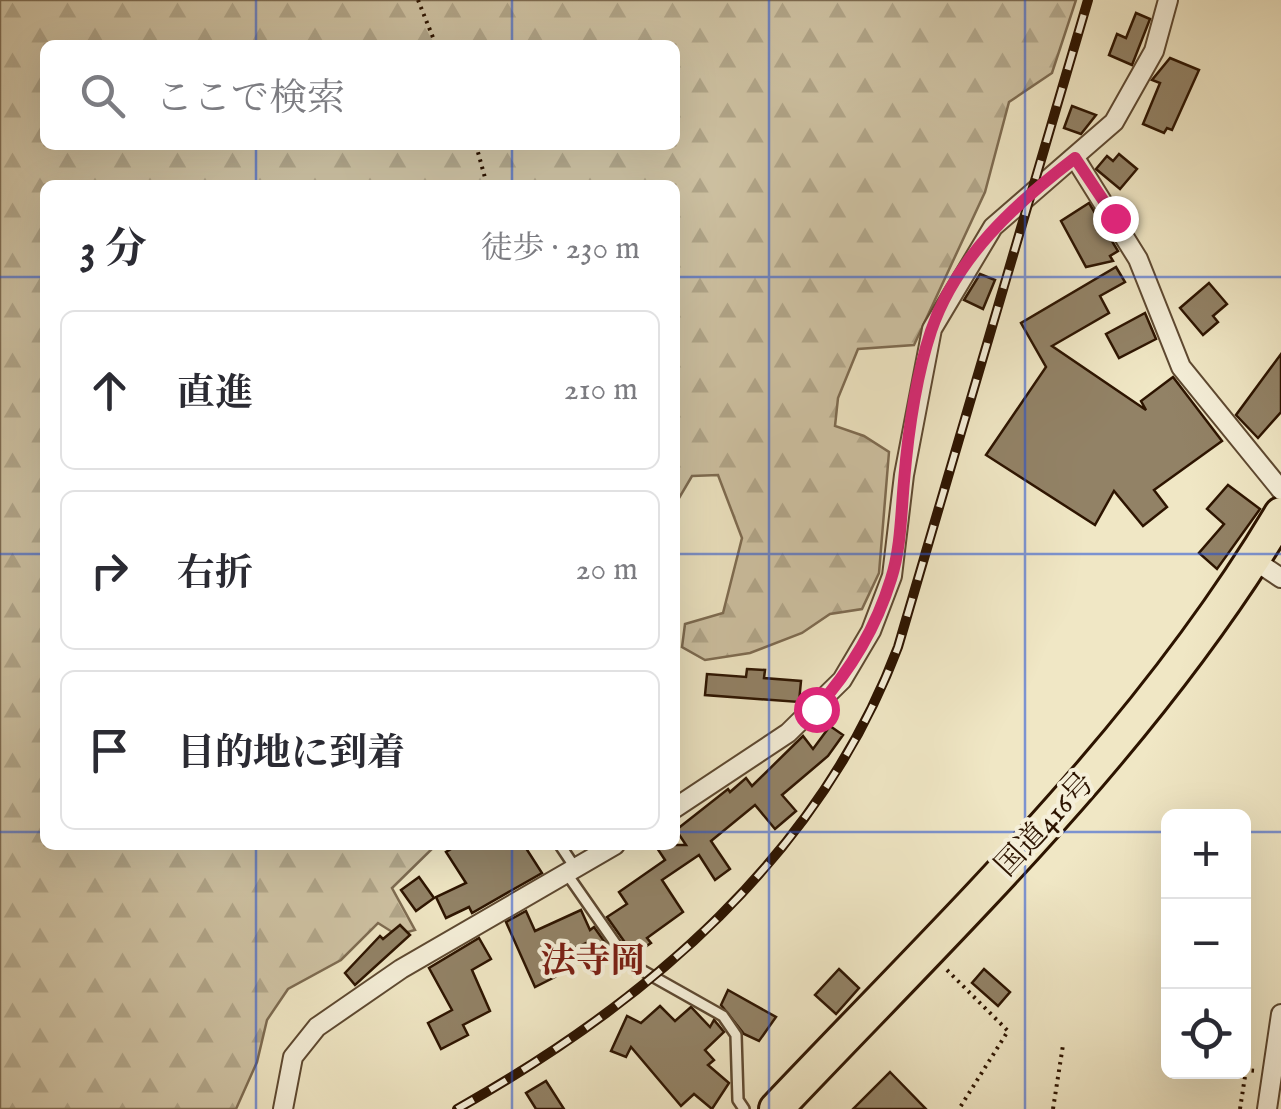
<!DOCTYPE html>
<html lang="ja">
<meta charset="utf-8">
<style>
body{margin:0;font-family:"IM FELL English","Noto Serif JP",serif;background:#f2f2f3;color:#2b2b33}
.controls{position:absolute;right:30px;bottom:30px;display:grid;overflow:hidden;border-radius:15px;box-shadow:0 10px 40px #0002}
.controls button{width:90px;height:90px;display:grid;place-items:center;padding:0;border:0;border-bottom:2px solid #e1e1e2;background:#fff;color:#2b2b33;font:50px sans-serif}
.stop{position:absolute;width:30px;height:30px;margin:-22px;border:8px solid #db2777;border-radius:50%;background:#fff}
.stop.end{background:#db2777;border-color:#fff;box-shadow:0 2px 10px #0008}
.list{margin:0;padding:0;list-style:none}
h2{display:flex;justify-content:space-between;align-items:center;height:130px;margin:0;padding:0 40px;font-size:42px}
h2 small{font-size:32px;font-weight:400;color:#7c7c81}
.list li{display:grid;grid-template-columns:65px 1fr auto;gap:30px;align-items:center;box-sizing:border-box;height:160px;margin:0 20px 20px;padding:0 20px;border:2px solid #e1e1e2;border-radius:15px}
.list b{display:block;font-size:38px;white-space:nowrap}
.list em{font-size:32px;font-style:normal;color:#7c7c81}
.icon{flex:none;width:55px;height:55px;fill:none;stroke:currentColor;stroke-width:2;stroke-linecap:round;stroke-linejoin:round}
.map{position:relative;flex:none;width:1281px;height:1109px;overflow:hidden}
.search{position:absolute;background:#fff;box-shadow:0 10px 40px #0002;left:40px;top:40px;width:640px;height:110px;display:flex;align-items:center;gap:25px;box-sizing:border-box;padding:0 35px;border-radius:15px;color:#7c7c81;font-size:38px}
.panel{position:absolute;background:#fff;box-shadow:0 10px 40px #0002;left:40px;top:180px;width:640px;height:670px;border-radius:15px}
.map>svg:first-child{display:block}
.forest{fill:url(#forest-firs);stroke:#7e6c52;stroke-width:2.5;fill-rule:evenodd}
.building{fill:#928266;stroke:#2d1400;stroke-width:2.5}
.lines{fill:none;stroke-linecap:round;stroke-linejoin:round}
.lane-casing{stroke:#5e4931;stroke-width:14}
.street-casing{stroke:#5e4931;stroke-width:22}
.highway-casing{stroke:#2d1400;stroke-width:38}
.path{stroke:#2d1400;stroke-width:4;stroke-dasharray:2.5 5;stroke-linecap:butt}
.lane{stroke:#f5efd9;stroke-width:9}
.street{stroke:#f5efd9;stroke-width:18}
.highway{stroke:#f0e7c5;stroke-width:32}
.rail-casing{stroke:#2d1400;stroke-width:10}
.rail{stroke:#f5efd9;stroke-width:6;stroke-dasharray:19;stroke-linecap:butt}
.route{stroke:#db2777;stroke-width:12}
.grid{fill:none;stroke:#1d4ed8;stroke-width:2.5;stroke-opacity:0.55}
.labels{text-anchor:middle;stroke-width:8;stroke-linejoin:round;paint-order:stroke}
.street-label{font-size:30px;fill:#2d1400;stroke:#f5efd9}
.quarter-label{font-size:35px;font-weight:bold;fill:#7a1f14;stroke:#f5efd9}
</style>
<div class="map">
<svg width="1281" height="1109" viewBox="0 0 1281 1109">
<defs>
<pattern id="forest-firs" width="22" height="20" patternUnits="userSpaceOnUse" patternTransform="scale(2.5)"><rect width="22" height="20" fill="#cfc3a4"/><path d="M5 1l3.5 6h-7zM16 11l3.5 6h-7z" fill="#b2a78b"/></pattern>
</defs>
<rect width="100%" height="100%" fill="#f0e7c5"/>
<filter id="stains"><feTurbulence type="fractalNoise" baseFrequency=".002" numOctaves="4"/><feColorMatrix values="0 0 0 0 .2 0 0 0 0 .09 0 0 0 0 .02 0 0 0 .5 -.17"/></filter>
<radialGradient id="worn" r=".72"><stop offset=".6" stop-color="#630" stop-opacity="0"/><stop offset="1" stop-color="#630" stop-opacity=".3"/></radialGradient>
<path class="forest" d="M 0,0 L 1076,0 L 1052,73 L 1009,102 L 985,192 L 914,345 L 858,349 L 838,398 L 835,426 L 864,436 L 889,452 L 879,573 L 862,609 L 830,614 L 802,633 L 750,653 L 705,660 L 682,647 L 685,624 L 723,613 L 742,538 L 718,475 L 692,476 L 675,505 L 675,185 L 45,185 L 45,845 L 436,845 L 392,888 L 415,930 L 397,935 L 378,923 L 341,960 L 288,989 L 267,1020 L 257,1062 L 236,1109 L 0,1109 ZM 45,45 L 675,45 L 675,145 L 45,145 Z"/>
<g class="building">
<polygon points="1136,13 1150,19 1132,65 1109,55 1117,34 1126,38"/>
<polygon points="1170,58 1199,70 1172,130 1167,128 1164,133 1143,124 1160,83 1152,80"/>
<polygon points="1072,106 1096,115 1081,134 1064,128"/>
<polygon points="1119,154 1137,169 1120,189 1096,169 1107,156 1113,161"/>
<polygon points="1089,203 1118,251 1110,256 1113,261 1086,267 1061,221"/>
<polygon points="1116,267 1125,282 1100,296 1109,313 1052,346 1146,410 1141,401 1173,377 1222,441 1154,490 1167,507 1143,526 1114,491 1095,525 986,455 1046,367 1021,323"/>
<polygon points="980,274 995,280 983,309 964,300"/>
<polygon points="1209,283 1227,304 1213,316 1218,322 1203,335 1180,308"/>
<polygon points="1145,313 1156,339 1119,358 1106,334"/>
<polygon points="1281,354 1281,412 1258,438 1236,415"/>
<polygon points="1228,485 1260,509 1217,569 1199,553 1224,524 1207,509"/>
<polygon points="747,669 765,670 764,678 801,681 799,702 705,695 707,674 746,677"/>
<polygon points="830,726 843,735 828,756 782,795 796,811 775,829 755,805 711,841 730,869 715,880 699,855 662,880 683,912 647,938 651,943 635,954 631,951 607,917 627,904 619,892 665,860 655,845 686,845 676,830 728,789 730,792 746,778 752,786 803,736 813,749"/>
<polygon points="458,845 524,845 542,873 472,913 469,907 446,918 436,897 466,883 446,852"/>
<polygon points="419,877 434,898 416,911 401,890"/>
<polygon points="581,910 590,930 594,927 616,958 600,965 586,943 548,960 555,977 535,987 506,922 526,911 535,931"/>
<polygon points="400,925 410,935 355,985 345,973 380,936 383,939"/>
<polygon points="479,938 491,959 472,970 490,1011 463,1025 468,1035 441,1049 428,1023 452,1010 429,968"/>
<polygon points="839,969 859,988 836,1014 815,995"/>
<polygon points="984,969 1010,992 998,1006 972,983"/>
<polygon points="728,990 776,1017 759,1041 744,1034 721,1005"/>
<polygon points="660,1006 675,1021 691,1007 710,1027 714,1020 724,1032 705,1050 714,1060 708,1065 729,1083 712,1109 694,1094 681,1106 631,1047 626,1057 611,1051 627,1016 641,1023"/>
<polygon points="890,1072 926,1109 853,1109"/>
<polygon points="546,1081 564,1109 536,1109 526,1093"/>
</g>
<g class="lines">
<defs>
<g id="lane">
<polyline points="560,845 576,869"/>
<polyline points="567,874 629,963 723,1016 736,1035 738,1100 744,1109"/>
</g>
<g id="street">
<polyline points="1075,158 1138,259 1181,367 1281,490"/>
<polyline points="1254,560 1281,578"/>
<polyline points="675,808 788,733 842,680 871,631 892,576 904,475 932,329 993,227 1114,122 1154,51 1168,0"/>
<polyline points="283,1109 293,1057 317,1027 401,969 615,845"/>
<polyline points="1267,1109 1281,1014"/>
</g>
<path id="highway" d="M 776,1109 C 954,921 1147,739 1281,514"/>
</defs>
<use href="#lane" class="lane-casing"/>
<use href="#street" class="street-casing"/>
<use href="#highway" class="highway-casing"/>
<g class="path">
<polyline points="418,0 436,45"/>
<polyline points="476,145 487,185"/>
<polyline points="947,970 1008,1031 959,1109"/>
<polyline points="1053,1109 1063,1045"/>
<polyline points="1240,1109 1246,1070 1257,1071"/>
</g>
<use href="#lane" class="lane"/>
<use href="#street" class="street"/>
<use href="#highway" class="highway"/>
<defs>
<path id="rail" d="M 457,1109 C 648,1002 819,856 898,647 L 1088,0"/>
</defs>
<use href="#rail" class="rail-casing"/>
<use href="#rail" class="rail"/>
</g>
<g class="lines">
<path class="route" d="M 816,709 C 850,671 876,628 891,579 C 901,548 901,513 904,481 C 908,433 916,377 931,331 C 956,257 1015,204 1075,158 L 1115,218"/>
</g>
<path class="grid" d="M 256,0 L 256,45M 512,0 L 512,45M 769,0 L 769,1109M 1025,0 L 1025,1109M 256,145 L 256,185M 512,145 L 512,185M 0,277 L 45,277M 675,277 L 1281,277M 0,554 L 45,554M 675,554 L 1281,554M 0,832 L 45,832M 675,832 L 1168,832M 1244,832 L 1281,832M 256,845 L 256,1109M 512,845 L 512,1109"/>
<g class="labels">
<g class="street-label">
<text transform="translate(1044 824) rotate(-47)" y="10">国道416号</text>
</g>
<g class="quarter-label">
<text x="593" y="972">法寺岡</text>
</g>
</g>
<rect width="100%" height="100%" filter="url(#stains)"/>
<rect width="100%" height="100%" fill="url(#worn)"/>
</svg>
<div class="controls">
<button>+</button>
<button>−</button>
<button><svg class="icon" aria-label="locate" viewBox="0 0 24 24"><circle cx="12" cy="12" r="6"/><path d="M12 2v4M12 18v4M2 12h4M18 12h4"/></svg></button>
</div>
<div class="stop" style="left:816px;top:709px"></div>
<div class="stop end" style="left:1115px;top:218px"></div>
<div class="search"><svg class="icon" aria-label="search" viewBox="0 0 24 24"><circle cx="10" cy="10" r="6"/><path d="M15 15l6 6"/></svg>ここで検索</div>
<section class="panel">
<h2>3 分<small>徒歩 · 230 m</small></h2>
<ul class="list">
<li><svg class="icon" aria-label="ahead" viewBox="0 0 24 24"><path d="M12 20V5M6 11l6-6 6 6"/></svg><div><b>直進</b></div><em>210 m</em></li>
<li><svg class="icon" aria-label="right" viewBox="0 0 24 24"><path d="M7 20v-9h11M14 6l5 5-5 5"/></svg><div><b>右折</b></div><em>20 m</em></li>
<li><svg class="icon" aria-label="arrive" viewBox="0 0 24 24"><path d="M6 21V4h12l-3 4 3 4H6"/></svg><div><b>目的地に到着</b></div></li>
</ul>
</section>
</div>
